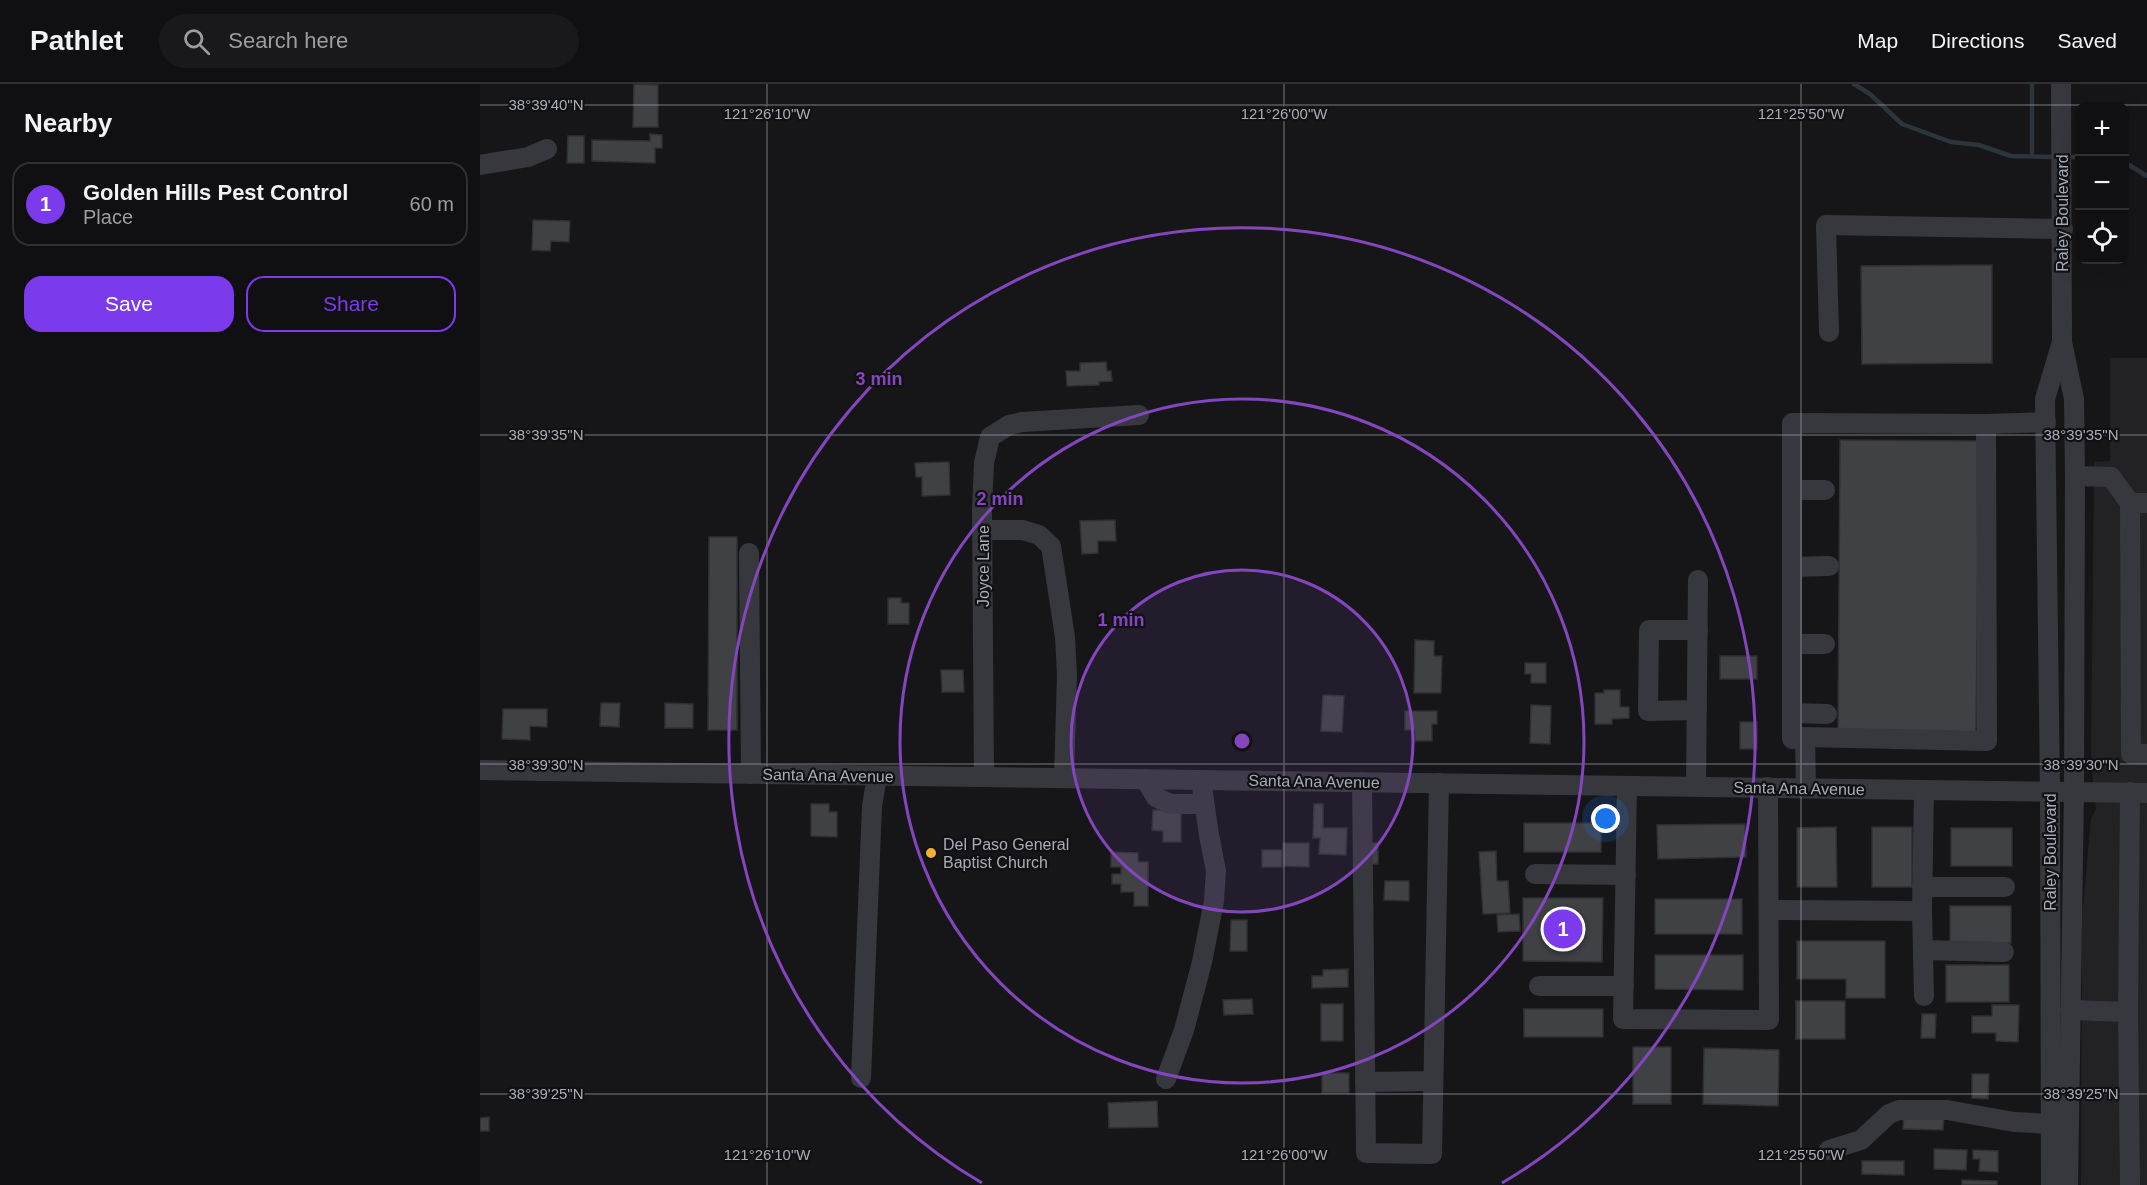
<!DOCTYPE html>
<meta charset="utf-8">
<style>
body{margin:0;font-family:Arial,sans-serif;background:#19191b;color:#f1f3f6}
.controls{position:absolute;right:18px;top:18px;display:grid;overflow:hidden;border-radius:12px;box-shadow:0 6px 24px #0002}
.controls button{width:54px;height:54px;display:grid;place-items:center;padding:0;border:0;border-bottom:2px solid #303032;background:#101012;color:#f1f3f6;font:30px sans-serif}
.you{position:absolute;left:1126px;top:735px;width:21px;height:21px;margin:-15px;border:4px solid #fff;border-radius:50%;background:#1a73e8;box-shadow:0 0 0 9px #1a73e833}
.badge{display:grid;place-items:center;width:39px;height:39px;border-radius:50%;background:#7c3aed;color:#fff;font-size:20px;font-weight:700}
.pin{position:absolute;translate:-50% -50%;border:3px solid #fff;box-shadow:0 2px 6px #0006}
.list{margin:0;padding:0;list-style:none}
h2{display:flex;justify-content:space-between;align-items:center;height:78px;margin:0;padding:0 24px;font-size:26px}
h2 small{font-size:20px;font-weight:400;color:#9c9d9f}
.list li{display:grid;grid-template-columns:39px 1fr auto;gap:18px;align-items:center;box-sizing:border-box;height:84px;margin:0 12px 12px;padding:0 12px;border:2px solid #303032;border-radius:18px}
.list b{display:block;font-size:22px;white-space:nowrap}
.list p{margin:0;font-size:20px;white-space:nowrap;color:#9c9d9f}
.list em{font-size:20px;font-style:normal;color:#9c9d9f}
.actions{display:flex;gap:12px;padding:18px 24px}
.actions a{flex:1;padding:14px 0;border:2px solid #7c3aed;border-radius:18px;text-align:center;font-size:21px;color:#7c3aed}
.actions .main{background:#7c3aed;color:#fff}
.icon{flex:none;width:33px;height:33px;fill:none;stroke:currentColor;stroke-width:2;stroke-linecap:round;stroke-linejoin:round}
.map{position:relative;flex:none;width:1667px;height:1101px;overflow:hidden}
header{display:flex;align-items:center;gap:36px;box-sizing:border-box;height:84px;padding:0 30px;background:#101012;border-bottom:2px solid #303032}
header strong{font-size:28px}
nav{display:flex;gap:33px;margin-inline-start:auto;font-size:21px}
.search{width:420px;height:54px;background:#19191b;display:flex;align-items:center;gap:15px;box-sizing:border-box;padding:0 21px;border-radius:33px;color:#9c9d9f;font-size:22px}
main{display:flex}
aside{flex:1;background:#101012}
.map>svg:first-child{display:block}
.built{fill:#222225}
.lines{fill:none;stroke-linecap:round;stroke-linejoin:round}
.stream{stroke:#2c353c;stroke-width:4.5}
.building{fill:#404145;stroke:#303034;stroke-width:1.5}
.minor{stroke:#37383d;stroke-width:20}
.ticks{fill:none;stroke:#a8adb8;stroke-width:1.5;stroke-opacity:0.45}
.ring{fill:none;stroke:#8446be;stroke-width:3}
.poi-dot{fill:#f2b134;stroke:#111113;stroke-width:2}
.labels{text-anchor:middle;stroke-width:4.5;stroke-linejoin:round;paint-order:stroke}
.street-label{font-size:16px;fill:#a8adb8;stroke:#111113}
.poi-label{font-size:16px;fill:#a8adb8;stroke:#111113;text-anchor:start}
.ticks-label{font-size:15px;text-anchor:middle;fill:#a8adb8;stroke:#111113;stroke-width:4.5;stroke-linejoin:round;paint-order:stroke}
.centre{fill:#8446be;stroke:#111113;stroke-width:3}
.ring-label{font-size:18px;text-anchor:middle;font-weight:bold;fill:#8446be;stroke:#111113;stroke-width:4.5;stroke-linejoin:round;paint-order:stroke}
</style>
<header>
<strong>Pathlet</strong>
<div class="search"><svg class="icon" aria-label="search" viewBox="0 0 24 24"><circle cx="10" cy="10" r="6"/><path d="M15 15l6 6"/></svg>Search here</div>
<nav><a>Map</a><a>Directions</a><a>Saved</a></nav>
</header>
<main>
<aside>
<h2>Nearby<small></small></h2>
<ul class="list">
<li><span class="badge">1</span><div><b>Golden Hills Pest Control</b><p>Place</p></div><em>60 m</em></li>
</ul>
<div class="actions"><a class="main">Save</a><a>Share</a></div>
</aside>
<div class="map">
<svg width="1667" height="1101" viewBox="0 0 1667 1101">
<rect width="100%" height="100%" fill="#161618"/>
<polygon class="built" points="1630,274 1667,274 1667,1101 1601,1101 1602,834 1611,735 1616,725 1611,677 1614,378 1630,377"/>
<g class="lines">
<g class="stream">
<polyline points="1374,0 1390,10 1422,40 1471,58 1499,61 1531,72 1576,73"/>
<polyline points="1552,72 1552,0"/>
<polyline points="1587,73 1600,73"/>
<polyline points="1644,78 1667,92"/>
</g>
</g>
<g class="building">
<polygon points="154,0 178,1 178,43 153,43"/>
<polygon points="170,50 182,51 182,64 175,64 175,79 112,77 112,56 170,57"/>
<polygon points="88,52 104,52 104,79 87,79"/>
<polygon points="53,136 90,137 89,158 71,157 70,167 52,166"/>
<polygon points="1512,181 1512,279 1382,280 1381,182"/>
<polygon points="626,278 627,287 631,287 632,297 619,298 619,301 587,302 586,287 600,287 600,279"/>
<polygon points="1360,356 1499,357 1496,648 1358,647"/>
<polygon points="469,378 470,411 442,412 442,393 436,393 435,379"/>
<polygon points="635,436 636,457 618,457 618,469 602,470 600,437"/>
<polygon points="229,453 257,453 257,646 228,646"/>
<polygon points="408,514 421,514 421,519 429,519 429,540 408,540"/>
<polygon points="935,556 954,557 954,572 962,572 961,609 934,609"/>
<rect x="1240" y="572" width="37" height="23"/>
<polygon points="1045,579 1066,579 1066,599 1051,599 1051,590 1045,590"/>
<polygon points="461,586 483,586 484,608 462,608"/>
<polygon points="1124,606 1140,606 1140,623 1149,623 1149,634 1132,635 1132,640 1115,640 1115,609 1124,609"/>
<polygon points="843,611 864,612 862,648 841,647"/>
<polygon points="121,619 140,619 139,643 120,642"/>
<polygon points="185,619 213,620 213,644 185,644"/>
<polygon points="1051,621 1071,622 1070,660 1050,659"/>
<polygon points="23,625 67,625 67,643 50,642 50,656 22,655"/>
<polygon points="925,627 957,627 957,640 952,640 952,657 935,657 934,646 925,646"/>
<rect x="1260" y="638" width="17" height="27"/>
<polygon points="331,720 349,720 349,728 357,728 357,753 331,752"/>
<polygon points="834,720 843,720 843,744 867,744 866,771 839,770 840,754 833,754"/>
<polygon points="673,726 701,726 701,758 683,758 683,747 672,746"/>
<rect x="1044" y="739" width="77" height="29"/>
<polygon points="1265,740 1266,773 1178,775 1177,741"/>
<polygon points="1356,743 1357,803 1317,803 1317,744"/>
<rect x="1392" y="743" width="40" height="60"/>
<rect x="1471" y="744" width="61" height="38"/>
<polygon points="803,759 829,759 829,783 803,782"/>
<polygon points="888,759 898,759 898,780 887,780"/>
<rect x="782" y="766" width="20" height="17"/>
<polygon points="1016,767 1017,797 1028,797 1030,829 1003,830 999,768"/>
<polygon points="631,768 658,769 658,778 668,778 668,822 654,822 654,808 641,808 641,800 632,800 632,790 641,790 641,783 631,783"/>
<polygon points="905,797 929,797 929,817 904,816"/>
<polygon points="1043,814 1123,814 1122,878 1043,877"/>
<rect x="1175" y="815" width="87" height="35"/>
<rect x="1470" y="822" width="61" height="37"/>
<polygon points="1039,830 1040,847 1018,848 1017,831"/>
<polygon points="751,836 767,836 767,867 750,867"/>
<polygon points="1317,857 1405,857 1405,914 1366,914 1366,895 1317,895"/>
<polygon points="1175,871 1263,871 1263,906 1175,905"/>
<rect x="1466" y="881" width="63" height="37"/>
<polygon points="868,885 868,903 832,904 832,892 843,892 843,886"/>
<polygon points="772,915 773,930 744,931 743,916"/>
<rect x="1316" y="917" width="49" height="38"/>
<rect x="841" y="920" width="22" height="37"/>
<polygon points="1512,921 1539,921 1538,958 1516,957 1516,949 1492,949 1492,932 1512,932"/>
<rect x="1044" y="925" width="79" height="28"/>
<polygon points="1442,930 1456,930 1455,954 1441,954"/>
<rect x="1153" y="963" width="38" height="57"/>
<polygon points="1224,964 1299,966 1298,1022 1223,1020"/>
<rect x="842" y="989" width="27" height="20"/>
<polygon points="1492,990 1509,990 1508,1015 1492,1014"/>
<polygon points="677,1017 678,1043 629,1044 628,1019"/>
<polygon points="1424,1030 1464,1032 1463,1046 1423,1045"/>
<polygon points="9,1033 9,1047 0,1047 0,1034"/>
<polygon points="1454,1065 1487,1066 1486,1086 1454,1085"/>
<polygon points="1493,1066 1518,1067 1518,1088 1499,1087 1500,1075 1493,1075"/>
<polygon points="1382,1077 1424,1077 1424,1091 1382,1090"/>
<polygon points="1482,1096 1517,1097 1517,1101 1482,1101"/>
</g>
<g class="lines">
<g class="minor">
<polyline points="1581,0 1582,258 1594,315 1595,392 1594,707 1588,1101"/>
<polyline points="0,81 48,73 67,65"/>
<polyline points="1349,248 1346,141 1583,145"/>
<polyline points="1595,392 1631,393 1650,419 1667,419"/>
<polyline points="1312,406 1345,406"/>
<polyline points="1650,419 1651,670 1667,670"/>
<polyline points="502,446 543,446 559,451 571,462 585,553 587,591 584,694"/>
<polyline points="269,469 271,690"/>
<polyline points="1312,483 1349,482"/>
<polyline points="1312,560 1345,560"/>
<polyline points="1217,626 1168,627 1169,546 1218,546"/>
<polyline points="1312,629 1347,630"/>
<polyline points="1325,653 1312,655 1312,339 1506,340"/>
<polyline points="0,686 1667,709"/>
<polyline points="504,693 502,425 504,379 510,353 529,341 542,338 659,331"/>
<polyline points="665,695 676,713 690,720 724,720"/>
<polyline points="882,698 886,1069 952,1070 959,699"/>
<polyline points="1147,702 1143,935 1289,936 1288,703"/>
<polyline points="1216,702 1218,496"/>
<polyline points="1326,704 1325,653 1507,657 1506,340 1566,338"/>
<polyline points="1055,790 1146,791"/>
<polyline points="1442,803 1525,803"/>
<polyline points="1289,826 1442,827 1444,912"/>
<polyline points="1442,827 1444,706"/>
<polyline points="1443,866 1524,868"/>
<polyline points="1059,902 1144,902"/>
<polyline points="1590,926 1648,928 1650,1101"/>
<polyline points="1648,928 1650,708"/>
<polyline points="381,994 392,722 397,692"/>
<polyline points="686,995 704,946 722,878 734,817 736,787 729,751 721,696"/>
<polyline points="885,998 953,997"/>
<polyline points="1349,1066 1381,1056 1409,1030 1419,1026 1467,1026 1534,1038 1571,1040"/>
<polyline points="1571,1101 1570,707 1565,315 1581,261"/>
</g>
</g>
<path class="ticks" d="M 287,0 L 287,1101M 804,0 L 804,1101M 1321,0 L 1321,1101M 0,21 L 1667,21M 0,351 L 1667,351M 0,680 L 1667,680M 0,1010 L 1667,1010"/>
<circle cx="762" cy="657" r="171" fill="#8446be" fill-opacity=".12"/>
<g class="ring">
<circle cx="762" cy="657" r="171"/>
<circle cx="762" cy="657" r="342"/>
<path d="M502 1099A513 513 0 1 1 1022 1099"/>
</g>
<circle class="poi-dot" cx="451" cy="769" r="6"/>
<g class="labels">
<g class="street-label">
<text transform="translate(1582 129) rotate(-90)" y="6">Raley Boulevard</text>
<text transform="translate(503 482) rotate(-90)" y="6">Joyce Lane</text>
<text transform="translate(348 691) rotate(1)" y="6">Santa Ana Avenue</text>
<text transform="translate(834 697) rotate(1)" y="6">Santa Ana Avenue</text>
<text transform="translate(1319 704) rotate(1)" y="6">Santa Ana Avenue</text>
<text transform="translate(1570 768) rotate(-90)" y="6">Raley Boulevard</text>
</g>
<g class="poi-label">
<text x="463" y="766">Del Paso General<tspan x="463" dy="18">Baptist Church</tspan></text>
</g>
</g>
<g class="ticks-label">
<text x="66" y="26">38°39'40"N</text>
<text x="287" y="35">121°26'10"W</text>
<text x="804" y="35">121°26'00"W</text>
<text x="1321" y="35">121°25'50"W</text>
<text x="66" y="356">38°39'35"N</text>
<text x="1601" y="356">38°39'35"N</text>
<text x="66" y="686">38°39'30"N</text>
<text x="1601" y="686">38°39'30"N</text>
<text x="66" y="1015">38°39'25"N</text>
<text x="1601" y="1015">38°39'25"N</text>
<text x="287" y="1076">121°26'10"W</text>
<text x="804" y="1076">121°26'00"W</text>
<text x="1321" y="1076">121°25'50"W</text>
</g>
<circle cx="762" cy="657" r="9" class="centre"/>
<g class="ring-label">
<text x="399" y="301">3 min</text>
<text x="520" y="421">2 min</text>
<text x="641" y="542">1 min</text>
</g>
</svg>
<div class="controls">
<button>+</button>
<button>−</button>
<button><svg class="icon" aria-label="locate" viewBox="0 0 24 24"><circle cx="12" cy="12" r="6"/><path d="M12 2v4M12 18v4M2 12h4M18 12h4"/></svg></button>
</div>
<div class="you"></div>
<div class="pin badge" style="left:1083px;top:845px">1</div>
</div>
</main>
